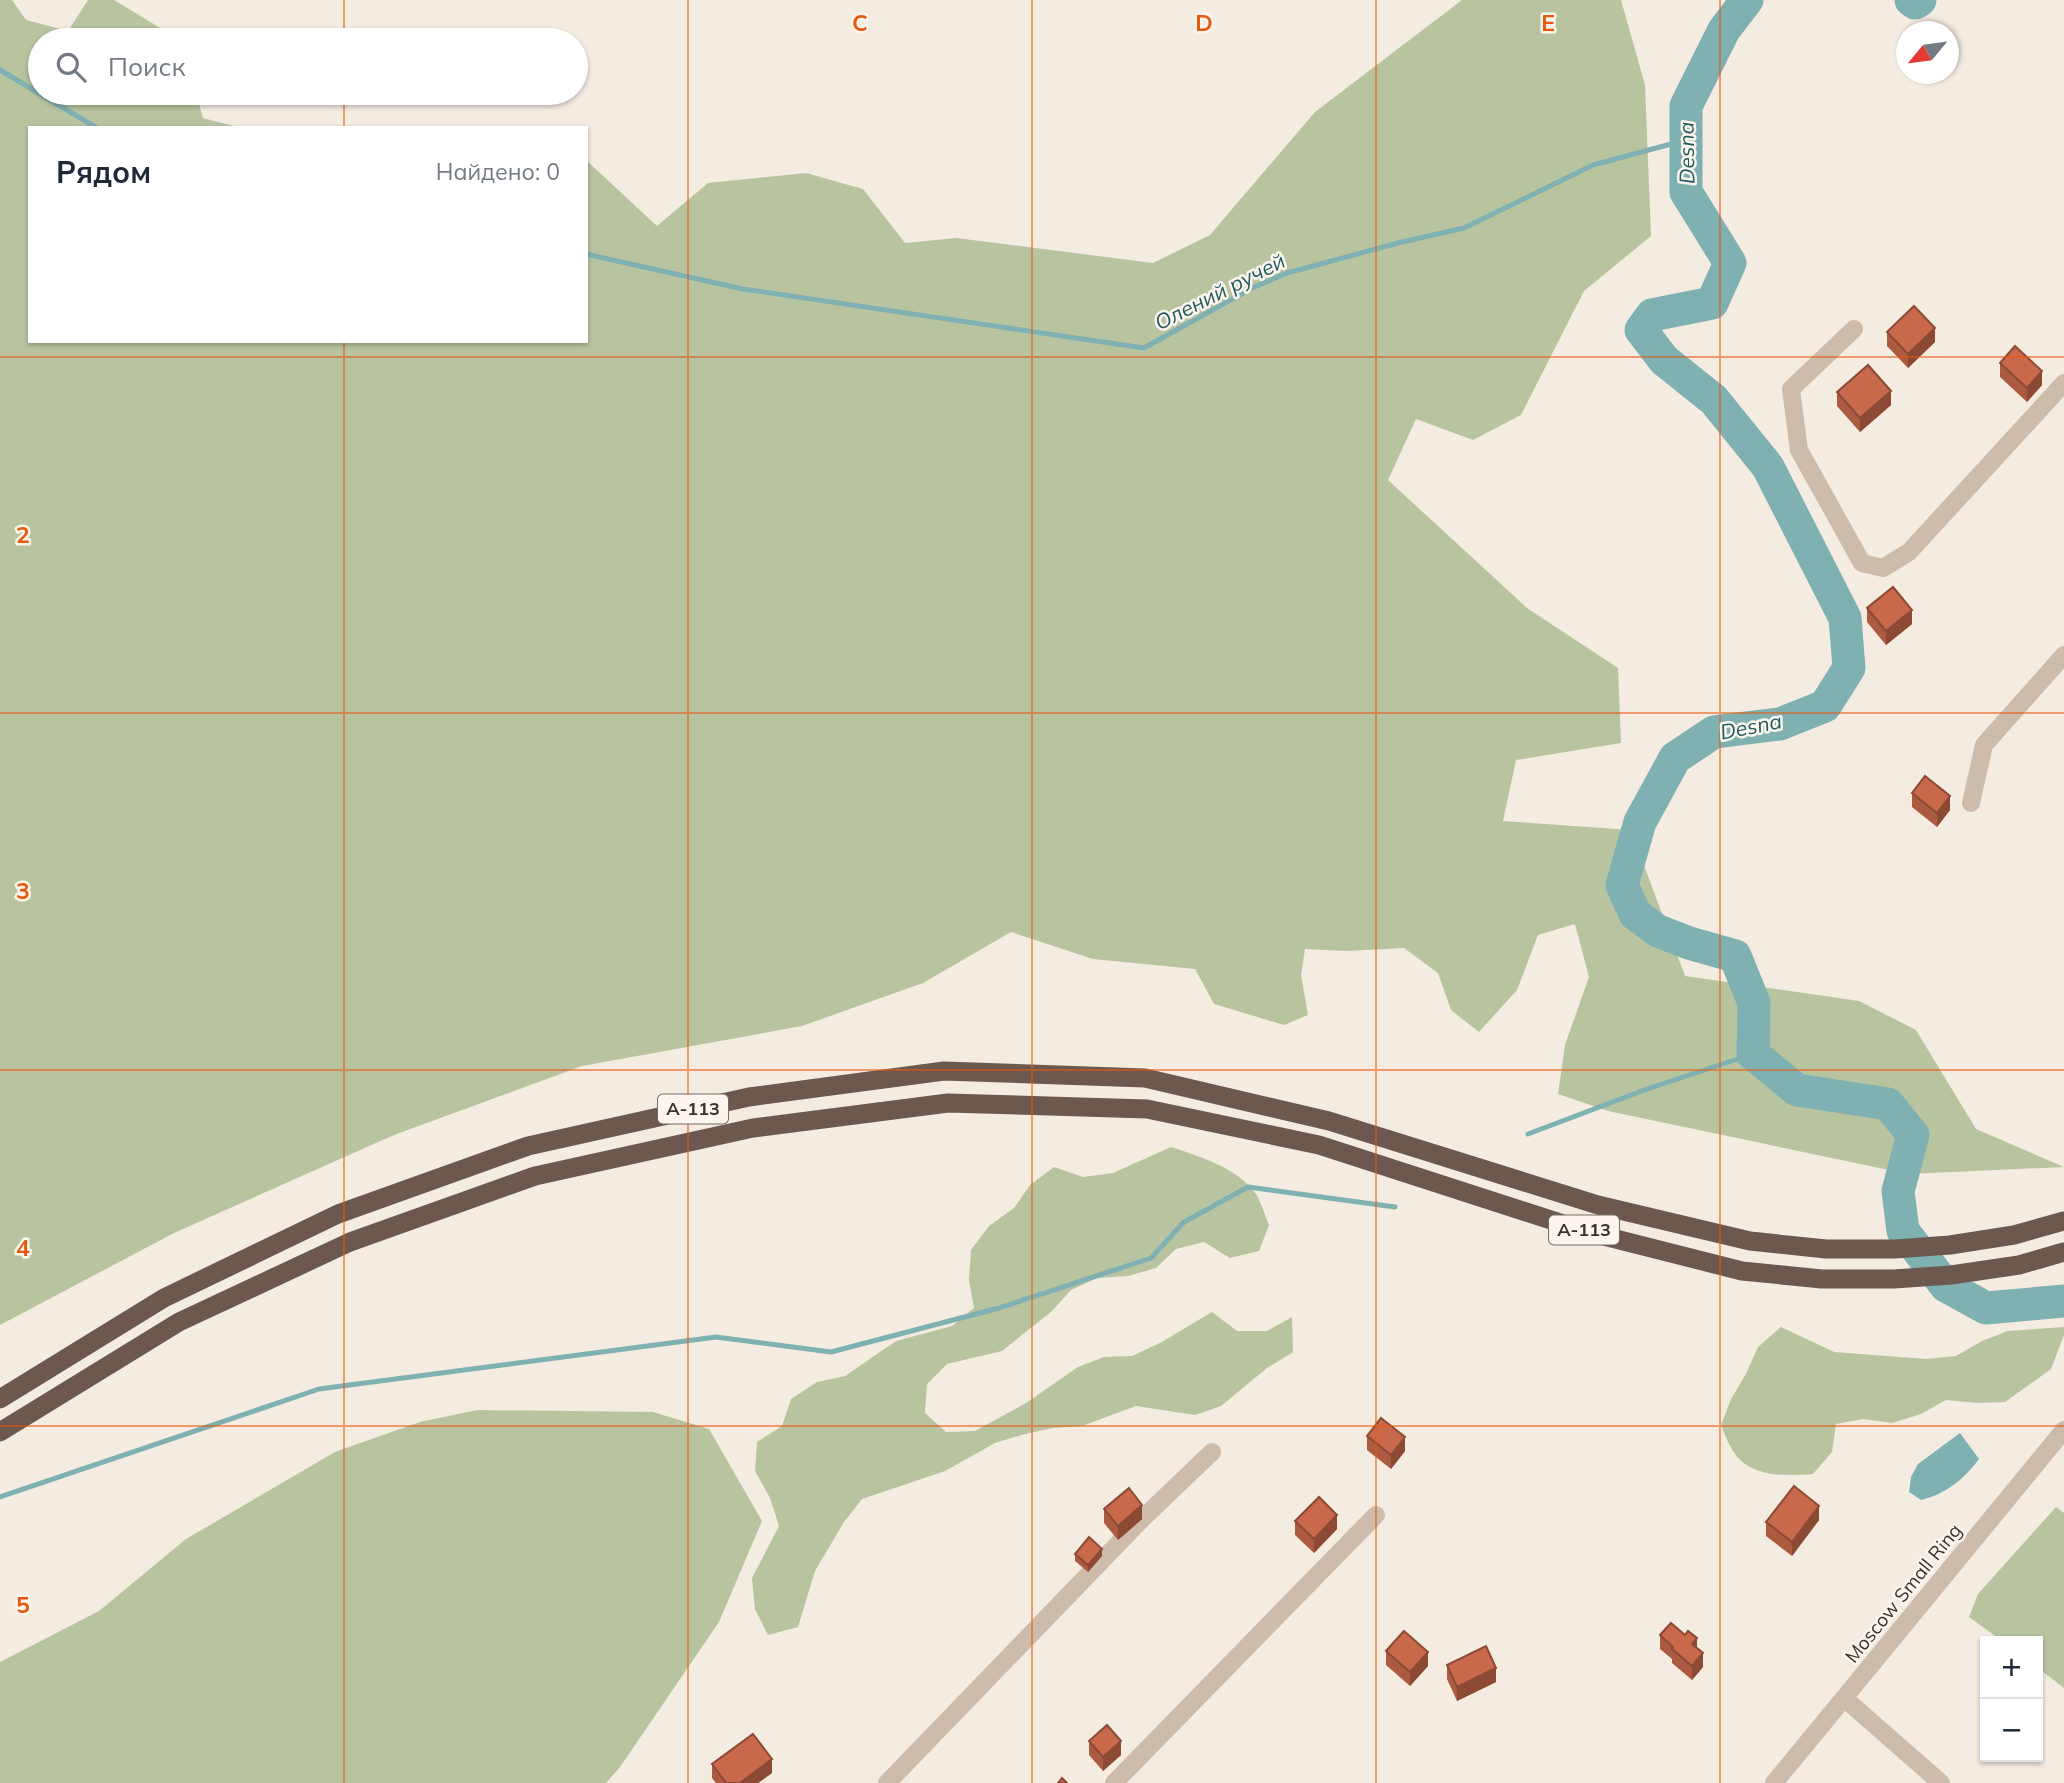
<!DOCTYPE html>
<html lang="ru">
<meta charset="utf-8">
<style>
body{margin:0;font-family:Mulish,sans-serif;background:#f6f6f7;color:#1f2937}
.controls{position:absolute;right:21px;bottom:21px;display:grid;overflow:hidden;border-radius:0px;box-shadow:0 2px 5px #0004}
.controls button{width:63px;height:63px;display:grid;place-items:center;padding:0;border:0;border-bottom:2px solid #e0e1e3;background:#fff;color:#1f2937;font:35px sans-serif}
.compass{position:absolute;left:1896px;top:21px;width:63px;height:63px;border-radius:50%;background:#fff;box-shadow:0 2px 5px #0004;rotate:241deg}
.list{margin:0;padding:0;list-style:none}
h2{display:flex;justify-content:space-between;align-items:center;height:91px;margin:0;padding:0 28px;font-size:30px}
h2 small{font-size:23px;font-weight:400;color:#747a83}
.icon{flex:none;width:38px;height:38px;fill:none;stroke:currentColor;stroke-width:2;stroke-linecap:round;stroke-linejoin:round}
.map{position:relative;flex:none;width:2064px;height:1783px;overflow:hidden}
.search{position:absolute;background:#fff;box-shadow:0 2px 5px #0004;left:28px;top:28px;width:560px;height:77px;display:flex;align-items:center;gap:18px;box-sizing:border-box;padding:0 24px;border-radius:38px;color:#747a83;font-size:26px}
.panel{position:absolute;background:#fff;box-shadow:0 2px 5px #0004;left:28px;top:126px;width:560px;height:217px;border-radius:0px}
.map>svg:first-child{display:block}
.green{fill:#b8c4a0}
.water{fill:#7fb0b2}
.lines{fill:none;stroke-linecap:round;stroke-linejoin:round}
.stream{stroke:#7fb0b2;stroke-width:5}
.river{stroke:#7fb0b2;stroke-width:33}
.minor{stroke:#cdbbac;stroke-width:18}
.tertiary{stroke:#cdbbac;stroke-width:18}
.trunk{stroke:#6c584f;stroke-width:19}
.wall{fill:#ac5a40}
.shaded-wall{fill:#8c4a34}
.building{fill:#c8694b;stroke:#8c4a34;stroke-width:2}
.grid{fill:none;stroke:#e8590c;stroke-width:2;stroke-opacity:0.55}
.labels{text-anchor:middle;stroke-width:5;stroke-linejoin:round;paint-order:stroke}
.shield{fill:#fbf5ee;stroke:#756b66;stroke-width:2}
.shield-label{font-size:18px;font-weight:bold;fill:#3b302b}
.street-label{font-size:19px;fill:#3b302b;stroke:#fbf5ee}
.water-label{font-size:21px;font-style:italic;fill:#1f5a5e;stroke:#fbf5ee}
.grid-label{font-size:23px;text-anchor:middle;font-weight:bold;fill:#e8590c;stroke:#fbf5ee;stroke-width:5;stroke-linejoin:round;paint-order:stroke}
</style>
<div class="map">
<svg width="2064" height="1783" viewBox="0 0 2064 1783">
<rect width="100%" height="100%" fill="#f4ebe1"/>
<g class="green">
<polygon points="0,0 12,0 26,20 68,31 88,0 114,0 180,40 40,40 40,93 196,93 203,118 241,128 30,128 30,341 586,341 586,160 657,226 708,183 806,173 863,189 905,243 956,238 1153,263 1210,235 1315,112 1462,0 1621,0 1645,85 1651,236 1584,291 1521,415 1473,440 1416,419 1388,480 1527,608 1618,668 1621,743 1516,760 1503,821 1631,830 1685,976 1859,1001 1916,1030 1976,1129 2064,1167 1908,1174 1608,1111 1558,1094 1565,1045 1589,977 1575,924 1538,935 1517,990 1479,1032 1451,1010 1438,973 1404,948 1348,951 1305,949 1301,975 1308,1015 1284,1025 1214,1004 1195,969 1093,959 1011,932 923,983 802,1026 582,1066 394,1135 174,1233 0,1325"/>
<path d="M 1171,1147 C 1199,1156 1238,1168 1256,1194 C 1261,1203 1265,1215 1269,1225 L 1259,1251 L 1230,1258 L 1204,1242 L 1176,1249 L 1156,1268 L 1128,1276 L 1097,1278 L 1071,1290 L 1051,1312 L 1002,1351 L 947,1364 L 927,1384 L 925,1413 L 946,1432 L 975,1431 L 1026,1403 L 1078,1367 L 1104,1357 L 1132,1356 L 1160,1343 L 1212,1312 L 1237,1331 L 1267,1331 L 1292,1317 L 1293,1352 L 1267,1368 L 1221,1406 L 1195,1415 L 1136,1406 L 1082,1426 L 1053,1428 L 1025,1434 L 995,1443 L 945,1471 L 862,1499 L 844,1522 L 815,1571 L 798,1627 L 768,1635 L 755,1609 L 752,1578 L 779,1526 L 770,1498 L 755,1471 L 757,1442 L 782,1426 L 791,1399 L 817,1382 L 845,1376 L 896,1341 L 952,1326 L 974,1308 L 969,1280 L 971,1250 L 989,1226 L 1014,1208 L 1030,1185 L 1054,1167 L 1083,1177 L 1113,1173 Z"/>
<path d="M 1781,1327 L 1834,1352 L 1926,1359 L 1956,1356 L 1982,1341 L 2008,1331 L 2064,1327 L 2064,1335 L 2051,1369 L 2005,1402 L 1977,1403 L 1946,1400 L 1921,1414 L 1892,1423 L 1863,1419 L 1836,1424 L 1832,1452 L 1813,1474 C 1785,1476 1750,1478 1733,1451 C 1728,1443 1724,1433 1721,1425 L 1731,1399 L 1746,1374 L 1758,1347 Z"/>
<polygon points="477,1410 653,1412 709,1429 762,1521 719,1622 620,1767 606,1783 0,1783 0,1662 99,1611 186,1539 335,1452 420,1422"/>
<polygon points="2056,1507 2064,1513 2064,1688 2038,1668 2038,1641 2002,1641 1969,1617 1978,1594"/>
</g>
<path class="water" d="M 1960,1433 L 1979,1459 C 1964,1479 1946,1494 1921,1500 L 1909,1492 L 1911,1477 L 1918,1464 Z"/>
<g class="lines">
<g class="stream">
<polyline points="0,70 97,128"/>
<polyline points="586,254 743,289 1144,348 1252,288 1287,273 1398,243 1464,228 1593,165 1686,140"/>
<polyline points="1528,1134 1647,1089 1753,1054"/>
<polyline points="0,1497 319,1389 716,1337 831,1352 999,1308 1151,1258 1184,1222 1248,1187 1395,1207"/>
</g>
<g class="river">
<polyline points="1747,0 1724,30 1686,106 1686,192 1730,263 1712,303 1652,315 1641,330 1664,360 1714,400 1768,467 1845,618 1849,668 1825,706 1780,724 1714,732 1675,758 1640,822 1622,885 1635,914 1658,931 1689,943 1735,956 1754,1003 1753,1054 1797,1090 1888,1104 1913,1135 1898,1191 1903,1231 1946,1286 1986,1308 2064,1301"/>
<polyline points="1911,0 1915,3 1920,0"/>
</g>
<g class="minor">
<polyline points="1854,329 1791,389 1799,450 1862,563 1883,568 1909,552 2064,383"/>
<polyline points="1971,803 1984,745 2064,655"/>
<polyline points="887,1783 1142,1519 1212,1452"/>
<polyline points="1114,1783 1376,1515"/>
<polyline points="1941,1783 1844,1698 2064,1430"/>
</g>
<polyline class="tertiary" points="1774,1783 1844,1698"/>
<g class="trunk">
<polyline points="0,1399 164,1298 338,1214 528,1146 749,1097 944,1071 1145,1078 1329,1121 1598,1205 1750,1241 1826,1249 1895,1249 1950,1245 2014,1235 2064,1221"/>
<polyline points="0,1432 179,1322 350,1242 535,1176 753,1128 948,1103 1147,1109 1319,1145 1588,1232 1742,1271 1822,1279 1894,1279 1951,1275 2019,1265 2064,1252"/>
</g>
</g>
<g class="wall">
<polygon points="1887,332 1935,342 1908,368 1887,346"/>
<polygon points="2000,363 2042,385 2027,402 2000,377"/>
<polygon points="1837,392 1891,405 1860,432 1837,406"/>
<polygon points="1867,608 1912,624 1886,645 1867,622"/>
<polygon points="1912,793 1950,810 1937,827 1912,807"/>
<polygon points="1367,1436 1405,1451 1391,1469 1367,1450"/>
<polygon points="1104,1509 1142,1519 1118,1540 1104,1523"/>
<polygon points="1819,1520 1792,1556 1766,1536 1766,1522"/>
<polygon points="1295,1521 1337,1529 1314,1553 1295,1535"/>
<polygon points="1075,1554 1102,1556 1088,1572 1075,1561"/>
<polygon points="1660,1635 1697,1648 1703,1667 1692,1680 1672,1663 1672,1659 1660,1649"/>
<polygon points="1386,1651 1428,1666 1410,1686 1386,1665"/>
<polygon points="1447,1665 1496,1682 1457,1701 1447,1679"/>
<polygon points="1089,1741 1121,1755 1103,1771 1089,1755"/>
<polygon points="712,1764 772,1773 758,1783 716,1783 712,1778"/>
</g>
<g class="shaded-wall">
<polygon points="1935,328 1935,342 1908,368 1908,354"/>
<polygon points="2042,371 2042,385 2027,402 2027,388"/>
<polygon points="1891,391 1891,405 1860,432 1860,418"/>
<polygon points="1912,610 1912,624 1886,645 1886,631"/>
<polygon points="1950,796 1950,810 1937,827 1937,813"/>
<polygon points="1405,1437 1405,1451 1391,1469 1391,1455"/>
<polygon points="1142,1505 1142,1519 1118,1540 1118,1526"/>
<polygon points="1819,1506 1819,1520 1792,1556 1792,1542"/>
<polygon points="1337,1515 1337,1529 1314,1553 1314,1539"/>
<polygon points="1102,1549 1102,1556 1088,1572 1088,1565"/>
<polygon points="1697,1638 1697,1652 1692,1644"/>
<polygon points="1428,1652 1428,1666 1410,1686 1410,1672"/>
<polygon points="1703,1653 1703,1667 1692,1680 1692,1666"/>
<polygon points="1496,1668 1496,1682 1457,1701 1457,1687"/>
<polygon points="1121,1741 1121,1755 1103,1771 1103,1757"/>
<polygon points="772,1759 772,1773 758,1783 740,1783"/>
</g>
<g class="building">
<polygon points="1914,306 1935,328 1908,354 1887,332"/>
<polygon points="2015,346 2042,371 2027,388 2000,363"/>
<polygon points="1868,365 1891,391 1860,418 1837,392"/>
<polygon points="1893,587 1912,610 1886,631 1867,608"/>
<polygon points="1925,776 1950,796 1937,813 1912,793"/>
<polygon points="1381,1418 1405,1437 1391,1455 1367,1436"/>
<polygon points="1794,1486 1819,1506 1792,1542 1766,1522"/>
<polygon points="1129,1488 1142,1505 1118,1526 1104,1509"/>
<polygon points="1319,1497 1337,1515 1314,1539 1295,1521"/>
<polygon points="1089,1537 1102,1549 1088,1565 1075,1554"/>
<polygon points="1671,1623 1685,1635 1688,1631 1697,1638 1692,1644 1703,1653 1692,1666 1672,1649 1673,1647 1660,1635"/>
<polygon points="1404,1631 1428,1652 1410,1672 1386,1651"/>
<polygon points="1486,1646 1496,1668 1457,1687 1447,1665"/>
<polygon points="1107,1725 1121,1741 1103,1757 1089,1741"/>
<polygon points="753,1734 772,1759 740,1783 726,1783 712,1764"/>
<polygon points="1062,1778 1067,1783 1058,1783"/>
</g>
<path class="grid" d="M 344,0 L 344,40M 688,0 L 688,1783M 1032,0 L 1032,1783M 1376,0 L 1376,1783M 1720,0 L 1720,1783M 344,93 L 344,128M 344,341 L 344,1783M 0,357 L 2064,357M 0,713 L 2064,713M 0,1070 L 2064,1070M 0,1426 L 2064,1426"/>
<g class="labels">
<g class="shield">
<rect x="658" y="1094.5" width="70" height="29" rx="5"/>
<rect x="1549" y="1215.5" width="70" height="29" rx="5"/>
</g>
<g class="shield-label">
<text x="693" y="1115">А-113</text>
<text x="1584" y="1236">А-113</text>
</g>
<g class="street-label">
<text transform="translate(1903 1593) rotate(-51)" y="7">Moscow Small Ring</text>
</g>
<g class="water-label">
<text transform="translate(1687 153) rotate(-91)" y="7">Desna</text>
<text transform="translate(1220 292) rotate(-27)" y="7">Олений ручей</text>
<text transform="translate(1751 727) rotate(-11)" y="7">Desna</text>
</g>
</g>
<g class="grid-label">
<text x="860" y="31">C</text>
<text x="1204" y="31">D</text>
<text x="1548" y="31">E</text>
<text x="23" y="543">2</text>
<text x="23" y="899">3</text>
<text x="23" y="1256">4</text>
<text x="23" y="1613">5</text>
</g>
</svg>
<div class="controls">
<button>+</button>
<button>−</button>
</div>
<svg class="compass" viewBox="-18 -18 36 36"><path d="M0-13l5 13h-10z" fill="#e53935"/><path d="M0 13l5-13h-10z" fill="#747a83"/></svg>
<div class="search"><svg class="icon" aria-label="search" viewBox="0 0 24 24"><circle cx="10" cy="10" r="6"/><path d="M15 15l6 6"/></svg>Поиск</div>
<section class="panel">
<h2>Рядом<small>Найдено: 0</small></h2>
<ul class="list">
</ul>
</section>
</div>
